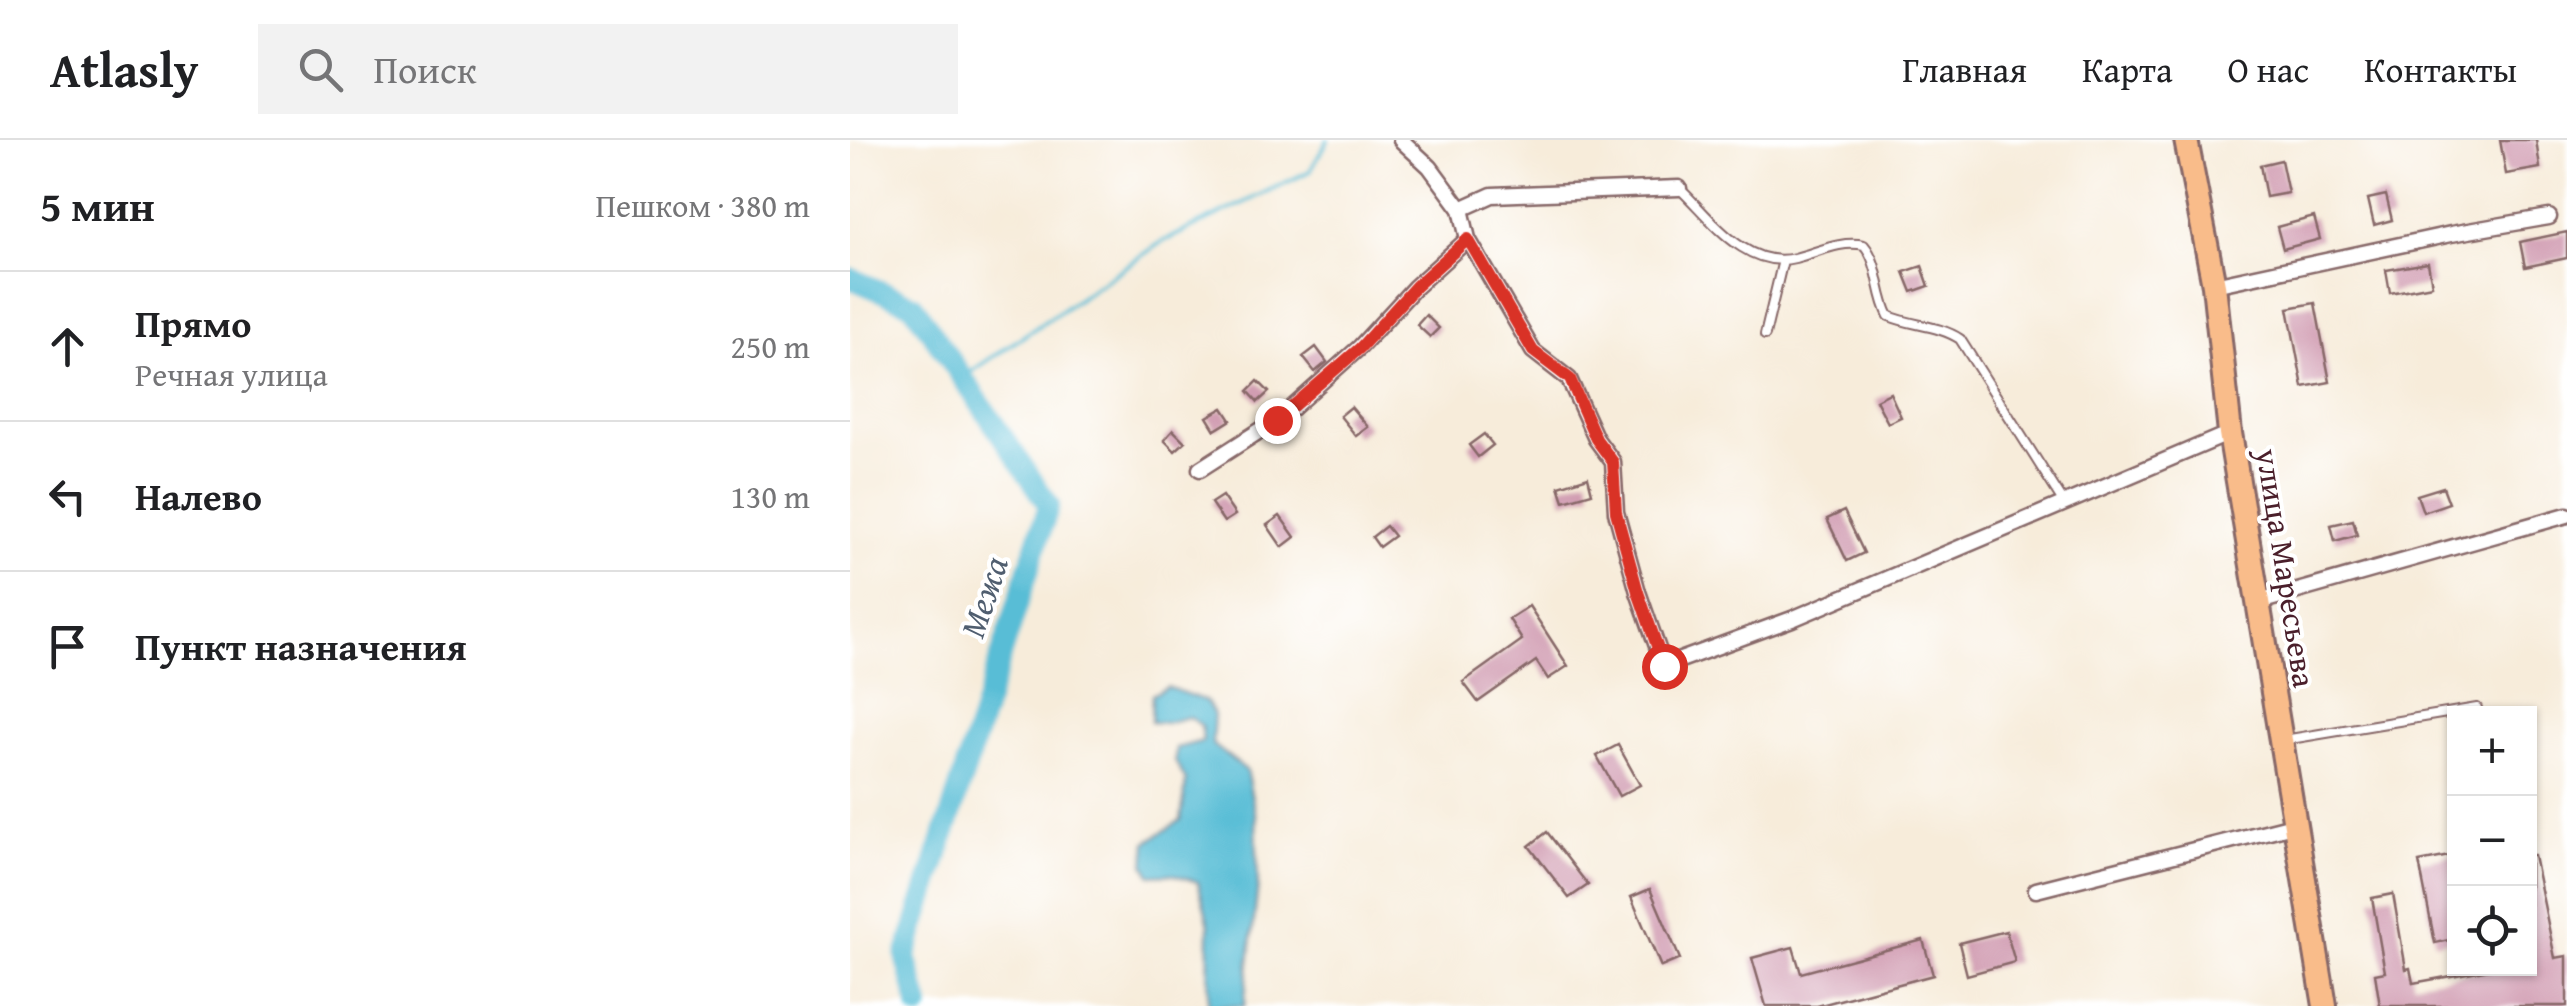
<!DOCTYPE html>
<html lang="ru">
<meta charset="utf-8">
<style>
body{margin:0;font-family:"Gentium Book Plus",serif;background:#f2f2f2;color:#202124}
.controls{position:absolute;right:30px;bottom:30px;display:grid;overflow:hidden;border-radius:0px;box-shadow:0 2px 8px #0004}
.controls button{width:90px;height:90px;display:grid;place-items:center;padding:0;border:0;border-bottom:2px solid #e0e0e0;background:#fff;color:#202124;font:50px sans-serif}
.stop{position:absolute;width:30px;height:30px;margin:-22px;border:8px solid #d93025;border-radius:50%;background:#fff}
.stop.end{background:#d93025;border-color:#fff;box-shadow:0 2px 10px #0008}
.list{margin:0;padding:0;list-style:none}
h2{display:flex;justify-content:space-between;align-items:center;height:130px;margin:0;padding:0 40px;font-size:42px}
h2 small{font-size:32px;font-weight:400;color:#757577}
.list li{display:grid;grid-template-columns:65px 1fr auto;gap:30px;align-items:center;box-sizing:border-box;height:150px;padding:0 40px;border-top:2px solid #e0e0e0}
.list b{display:block;font-size:38px;white-space:nowrap}
.list p{margin:0;font-size:32px;white-space:nowrap;color:#757577}
.list em{font-size:32px;font-style:normal;color:#757577}
.icon{flex:none;width:55px;height:55px;fill:none;stroke:currentColor;stroke-width:2;stroke-linecap:round;stroke-linejoin:round}
.map{position:relative;flex:none;width:1717px;height:866px;overflow:hidden}
header{display:flex;align-items:center;gap:60px;box-sizing:border-box;height:140px;padding:0 50px;background:#fff;border-bottom:2px solid #e0e0e0}
header strong{font-size:48px}
nav{display:flex;gap:55px;margin-inline-start:auto;font-size:35px}
.search{width:700px;height:90px;background:#f2f2f2;display:flex;align-items:center;gap:25px;box-sizing:border-box;padding:0 35px;border-radius:0px;color:#757577;font-size:38px}
main{display:flex}
aside{flex:1;background:#fff}
.map>svg:first-child{display:block}
.water{fill:#58bdd6;stroke:#516e80;stroke-width:2.5}
.lines{fill:none;stroke-linecap:round;stroke-linejoin:round}
.stream{stroke:#58bdd6;stroke-width:4}
.river{stroke:#58bdd6;stroke-width:22}
.building{fill:#d19db2}
.lane-casing{stroke:#876768;stroke-width:12}
.street-casing{stroke:#876768;stroke-width:19}
.primary-casing{stroke:#876768;stroke-width:28}
.lane{stroke:#fff;stroke-width:8}
.street{stroke:#fff;stroke-width:14}
.primary{stroke:#f9bc8a;stroke-width:22}
.route{stroke:#d93025;stroke-width:12}
.labels{text-anchor:middle;stroke-width:8;stroke-linejoin:round;paint-order:stroke}
.street-label{font-size:32px;fill:#4a1f2b;stroke:#fff}
.water-label{font-size:35px;font-style:italic;fill:#505e6f;stroke:#fff}
</style>
<header>
<strong>Atlasly</strong>
<div class="search"><svg class="icon" aria-label="search" viewBox="0 0 24 24"><circle cx="10" cy="10" r="6"/><path d="M15 15l6 6"/></svg>Поиск</div>
<nav><a>Главная</a><a>Карта</a><a>О нас</a><a>Контакты</a></nav>
</header>
<main>
<aside>
<h2>5 мин<small>Пешком · 380 m</small></h2>
<ul class="list">
<li><svg class="icon" aria-label="ahead" viewBox="0 0 24 24"><path d="M12 20V5M6 11l6-6 6 6"/></svg><div><b>Прямо</b><p>Речная улица</p></div><em>250 m</em></li>
<li><svg class="icon" aria-label="left" viewBox="0 0 24 24"><path d="M17 20v-9H6M10 6l-5 5 5 5"/></svg><div><b>Налево</b></div><em>130 m</em></li>
<li><svg class="icon" aria-label="arrive" viewBox="0 0 24 24"><path d="M6 21V4h12l-3 4 3 4H6"/></svg><div><b>Пункт назначения</b></div></li>
</ul>
</aside>
<div class="map">
<svg width="1717" height="866" viewBox="0 0 1717 866">
<rect width="100%" height="100%" fill="#fff"/>
<filter id="ink" filterUnits="userSpaceOnUse"><feTurbulence type="fractalNoise" baseFrequency=".01" numOctaves="2"/><feDisplacementMap in="SourceGraphic" scale="20" xChannelSelector="R" yChannelSelector="G"/><feConvolveMatrix kernelMatrix="1 2 1 2 8 2 1 2 1" color-interpolation-filters="sRGB"/></filter>
<filter id="wash" filterUnits="userSpaceOnUse"><feTurbulence type="fractalNoise" baseFrequency=".0048" numOctaves="4" result="noise"/><feDisplacementMap in="SourceGraphic" scale="40" xChannelSelector="R" yChannelSelector="G"/><feGaussianBlur stdDeviation="2.25" result="paint"/><feColorMatrix in="noise" values="0 0 0 0 0 0 0 0 0 0 0 0 0 0 0 0 0 1.4 0 .05"/><feComposite in="paint" operator="in"/></filter>
<g filter="url(#wash)">
<rect width="100%" height="100%" fill="#f7ecda"/>
<polygon class="water" points="317,547 356,561 364,575 362,604 396,630 406,677 408,746 394,866 358,866 359,785 348,742 322,734 301,735 295,724 297,702 331,680 336,641 325,621 326,608 353,601 351,585 338,577 316,583 301,582 302,555"/>
<g class="lines">
<polyline class="stream" points="112,238 310,103 460,31 478,0"/>
<polyline class="river" points="0,138 63,165 199,365 56,816 69,866"/>
</g>
<g id="blocks">
<g class="building">
<polygon points="1650,0 1686,0 1690,28 1656,34"/>
<polygon points="1431,20 1438,53 1416,57 1410,25"/>
<polygon points="1536,55 1542,80 1524,85 1518,59"/>
<polygon points="1464,77 1470,99 1433,109 1427,87"/>
<polygon points="1717,92 1717,118 1675,127 1670,102"/>
<polygon points="1578,123 1582,145 1540,153 1536,130"/>
<polygon points="1072,126 1079,146 1062,152 1054,132"/>
<polygon points="1465,163 1480,242 1453,247 1438,168"/>
<polygon points="576,175 589,188 580,197 567,185"/>
<polygon points="466,207 477,222 465,232 453,217"/>
<polygon points="408,241 419,252 408,262 398,251"/>
<polygon points="1040,253 1051,277 1038,283 1026,260"/>
<polygon points="501,267 518,287 506,296 490,276"/>
<polygon points="373,268 381,280 365,290 357,277"/>
<polygon points="323,290 335,302 325,311 314,300"/>
<polygon points="634,294 643,305 628,317 619,305"/>
<polygon points="738,337 742,353 714,361 709,346"/>
<polygon points="1593,347 1599,363 1573,372 1567,355"/>
<polygon points="372,356 385,375 374,382 361,363"/>
<polygon points="994,371 1014,413 997,421 977,379"/>
<polygon points="430,376 445,397 432,407 417,385"/>
<polygon points="1503,380 1507,395 1485,401 1481,385"/>
<polygon points="536,386 544,396 529,407 522,397"/>
<polygon points="679,466 718,526 698,539 686,521 628,562 613,542 672,500 659,479"/>
<polygon points="768,605 790,645 769,656 747,616"/>
<polygon points="697,692 738,745 719,758 679,706"/>
<polygon points="1604,715 1604,799 1585,803 1569,722"/>
<polygon points="1680,716 1684,716 1705,818 1717,816 1717,866 1530,866 1525,834 1535,832 1522,758 1543,754 1556,829 1560,828 1563,843 1645,828 1680,828"/>
<polygon points="800,749 830,819 811,827 781,757"/>
<polygon points="1156,791 1165,822 1117,835 1109,803"/>
<polygon points="1073,800 1083,835 967,866 916,866 902,818 943,807 951,833"/>
</g>
</g>
</g>
<g filter="url(#ink)">
<use href="#blocks" fill-opacity="0" stroke="#876768" stroke-width="2.5"/>
<g class="lines">
<defs>
<g id="lane">
<path d="M 829,48 C 861,78 895,130 945,118 C 969,112 990,100 1014,105 C 1030,124 1027,154 1039,176 C 1063,186 1089,185 1110,199 L 1214,363"/>
<polyline points="915,195 933,120"/>
<polyline points="1434,600 1627,568"/>
</g>
<g id="street">
<polyline points="551,0 580,27 611,69 618,99 683,211 719,239 746,299 763,322 766,372 788,452 814,526 942,479 1380,293"/>
<polyline points="611,69 642,55 829,48"/>
<polyline points="1364,145 1601,94 1699,77"/>
<polyline points="350,329 433,276 510,207 565,147 618,99"/>
<polyline points="1409,462 1717,375"/>
<polyline points="1186,750 1443,685"/>
</g>
<polyline id="primary" points="1336,0 1364,145 1380,293 1475,866"/>
</defs>
<use href="#lane" class="lane-casing"/>
<use href="#street" class="street-casing"/>
<use href="#primary" class="primary-casing"/>
<use href="#lane" class="lane"/>
<use href="#street" class="street"/>
<use href="#primary" class="primary"/>
</g>
</g>
<g class="lines" filter="url(#ink)">
<polyline class="route" points="427,280 510,208 566,146 618,99 683,211 720,239 746,299 763,322 766,372 788,452 814,526"/>
</g>
<g class="labels">
<g class="street-label">
<text transform="translate(1436 428) rotate(81)" y="11">улица Маресьева</text>
</g>
<g class="water-label">
<text transform="translate(134 457) rotate(-72)" y="12">Межа</text>
</g>
</g>
</svg>
<div class="controls">
<button>+</button>
<button>−</button>
<button><svg class="icon" aria-label="locate" viewBox="0 0 24 24"><circle cx="12" cy="12" r="6"/><path d="M12 2v4M12 18v4M2 12h4M18 12h4"/></svg></button>
</div>
<div class="stop" style="left:814px;top:526px"></div>
<div class="stop end" style="left:427px;top:280px"></div>
</div>
</main>
